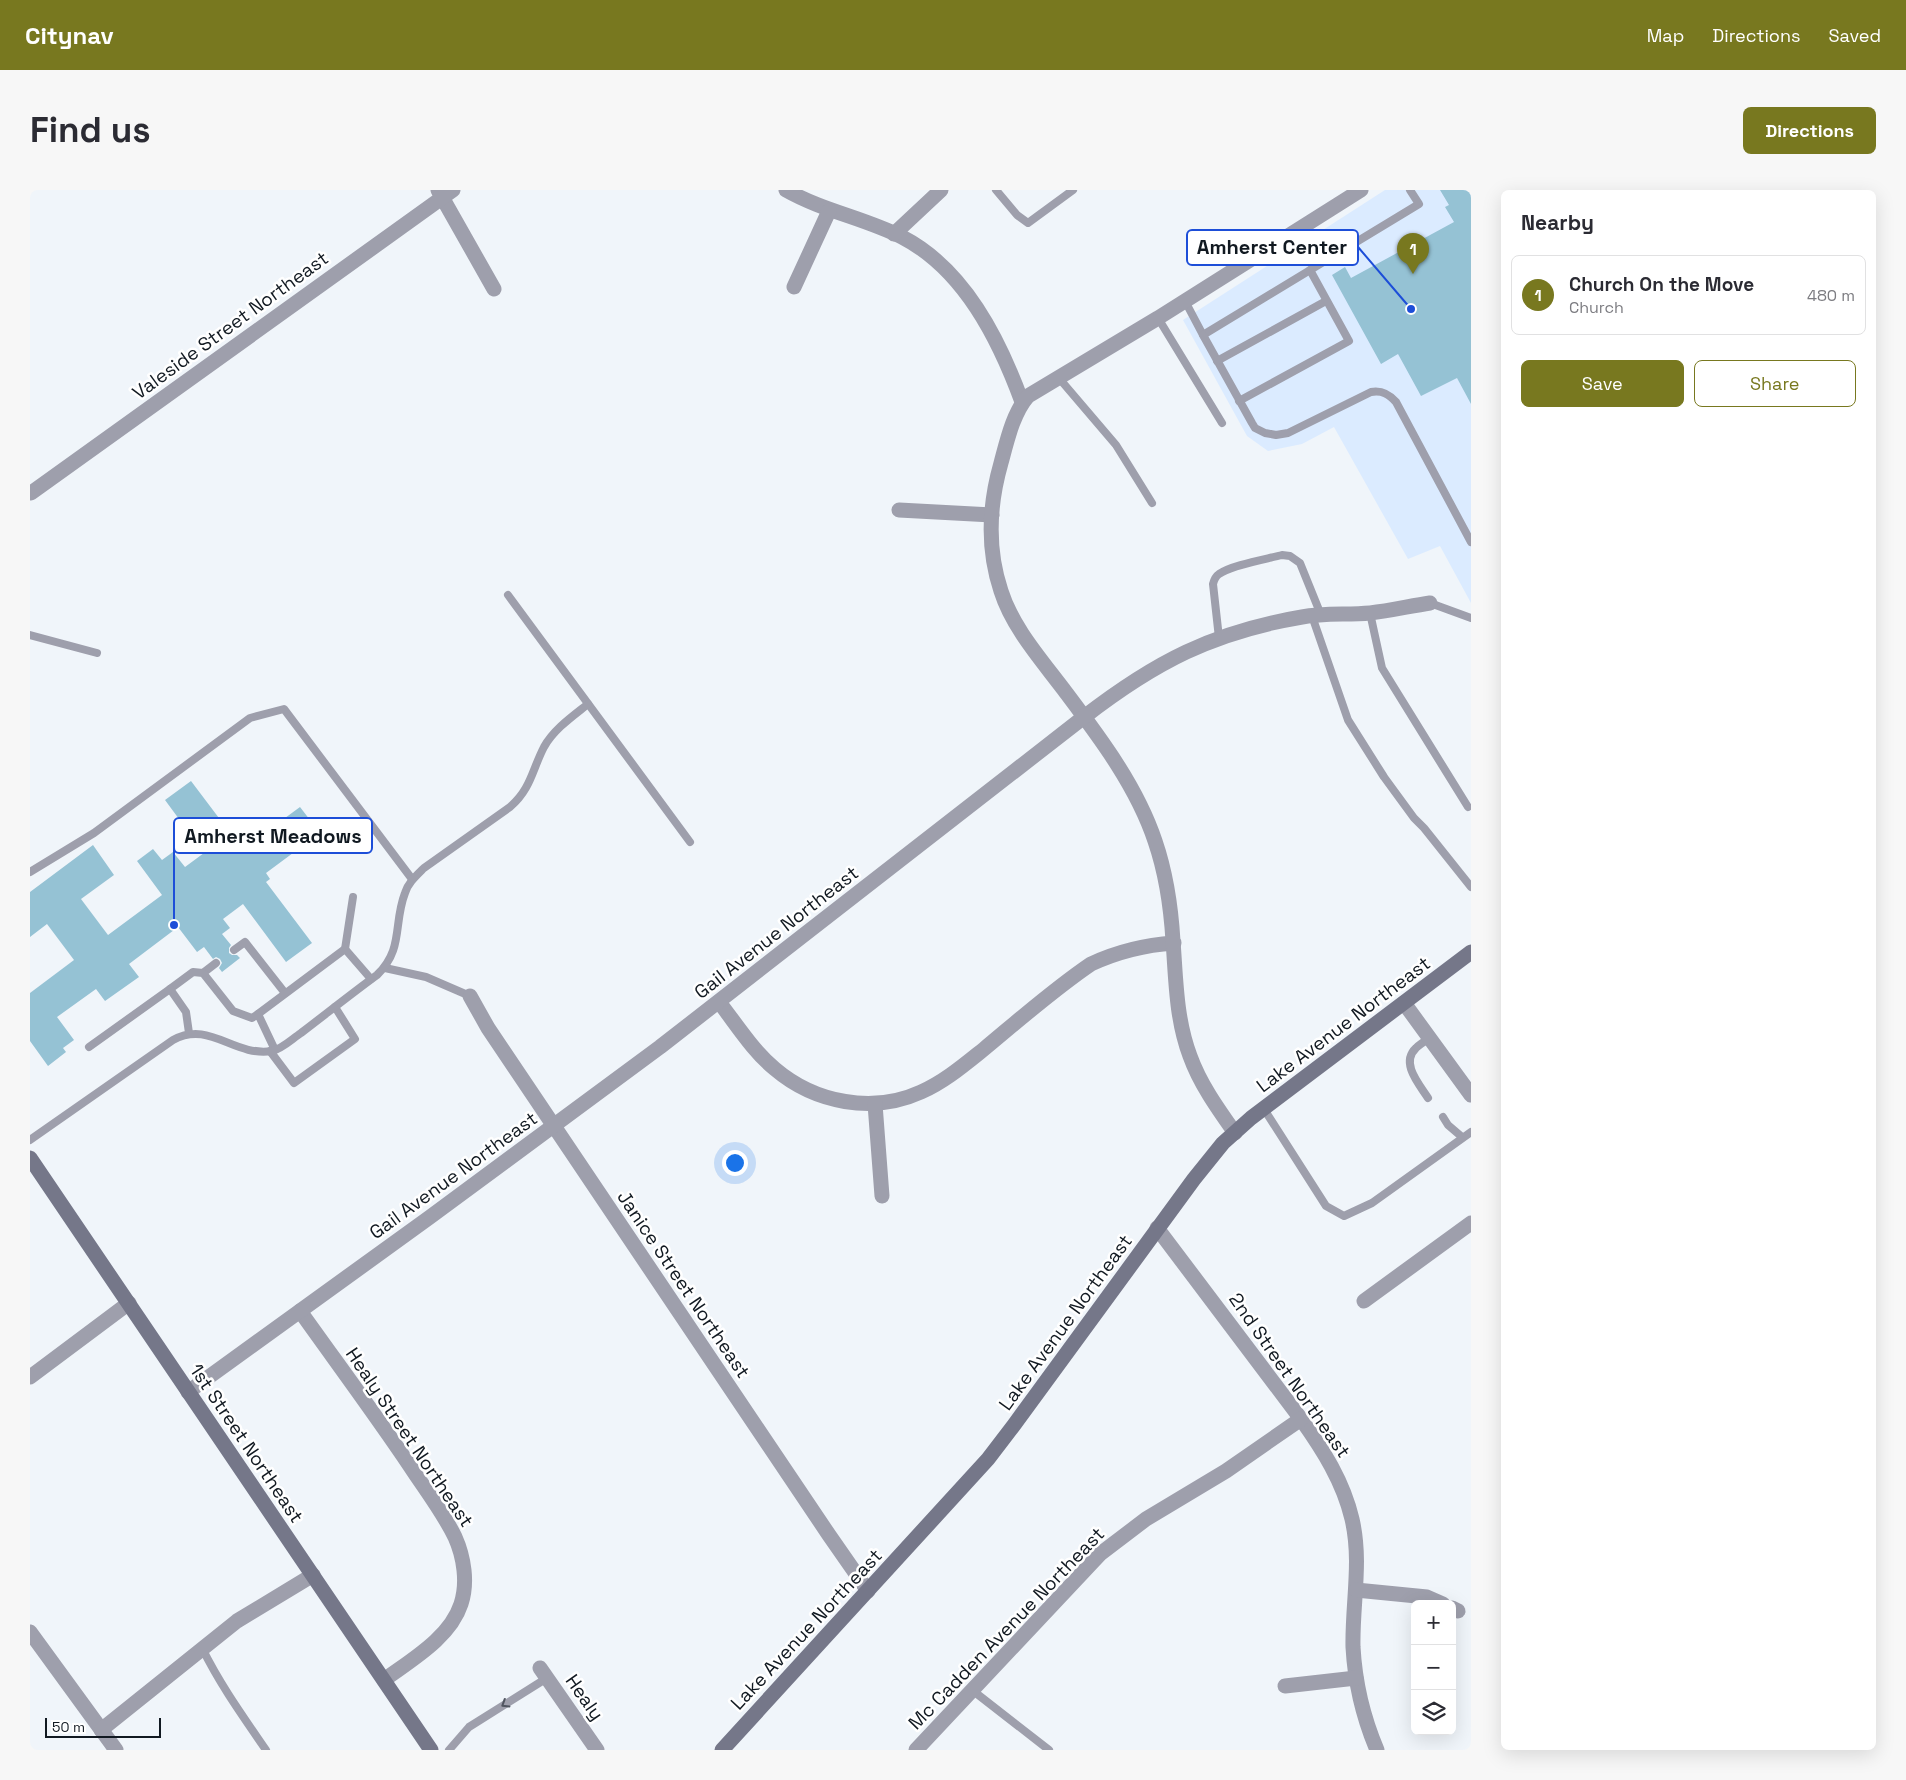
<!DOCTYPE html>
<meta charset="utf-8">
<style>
body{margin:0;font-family:"Space Grotesk",sans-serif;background:#f7f7f7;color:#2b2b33}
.controls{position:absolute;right:15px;bottom:15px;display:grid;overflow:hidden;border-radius:8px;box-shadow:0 5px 20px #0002}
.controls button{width:45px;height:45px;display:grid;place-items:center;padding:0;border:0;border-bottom:1px solid #e1e1e2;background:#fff;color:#2b2b33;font:25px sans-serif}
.scale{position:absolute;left:15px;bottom:12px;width:116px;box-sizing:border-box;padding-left:5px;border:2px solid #111921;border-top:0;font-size:14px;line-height:18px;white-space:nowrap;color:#111921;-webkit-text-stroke:4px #fff;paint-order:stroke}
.you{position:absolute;left:704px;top:972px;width:18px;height:18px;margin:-12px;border:4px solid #fff;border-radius:50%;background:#1a73e8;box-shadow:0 0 0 8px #1a73e833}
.badge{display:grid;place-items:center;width:32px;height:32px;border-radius:50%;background:#78781f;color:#fff;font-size:16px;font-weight:700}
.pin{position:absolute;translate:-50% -41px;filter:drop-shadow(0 1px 2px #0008)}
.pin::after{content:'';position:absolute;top:26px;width:18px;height:15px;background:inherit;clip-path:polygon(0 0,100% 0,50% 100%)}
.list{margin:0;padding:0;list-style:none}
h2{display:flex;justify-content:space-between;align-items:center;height:65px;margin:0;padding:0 20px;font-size:21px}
h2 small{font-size:16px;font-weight:400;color:#7c7c81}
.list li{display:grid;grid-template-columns:32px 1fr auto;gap:15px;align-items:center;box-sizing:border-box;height:80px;margin:0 10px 10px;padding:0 10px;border:1px solid #e1e1e2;border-radius:8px}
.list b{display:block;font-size:19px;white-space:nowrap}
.list p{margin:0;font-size:16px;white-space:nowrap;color:#7c7c81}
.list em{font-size:16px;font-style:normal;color:#7c7c81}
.actions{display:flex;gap:10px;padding:15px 20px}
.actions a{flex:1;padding:11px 0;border:1px solid #78781f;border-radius:8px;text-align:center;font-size:18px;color:#78781f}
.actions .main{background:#78781f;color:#fff}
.icon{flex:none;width:28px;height:28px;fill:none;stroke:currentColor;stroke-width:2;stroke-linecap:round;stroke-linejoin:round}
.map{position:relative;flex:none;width:1441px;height:1560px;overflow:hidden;border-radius:8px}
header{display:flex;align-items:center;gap:30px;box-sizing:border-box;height:70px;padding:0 25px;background:#78781f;color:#fff}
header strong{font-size:24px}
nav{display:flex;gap:28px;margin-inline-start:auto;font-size:18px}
.intro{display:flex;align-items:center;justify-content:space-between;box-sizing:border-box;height:120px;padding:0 30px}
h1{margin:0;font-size:35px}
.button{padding:12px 22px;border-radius:8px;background:#78781f;color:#fff;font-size:18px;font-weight:700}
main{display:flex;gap:30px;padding:0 30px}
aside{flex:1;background:#fff;border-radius:8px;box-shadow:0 5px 20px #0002}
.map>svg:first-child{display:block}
.built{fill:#dbebff}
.building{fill:#95c2d4}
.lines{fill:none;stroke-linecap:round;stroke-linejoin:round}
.lane{stroke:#9e9fac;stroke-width:8}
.street{stroke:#9e9fac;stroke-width:15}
.secondary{stroke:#757789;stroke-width:15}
.oneway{stroke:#505560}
.labels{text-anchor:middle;stroke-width:5;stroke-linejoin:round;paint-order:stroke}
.street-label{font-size:19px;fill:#111921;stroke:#fff}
.leader{fill:none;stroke:#1d4ed8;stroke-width:2}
.callout-dot{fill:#1d4ed8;stroke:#fff;stroke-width:2}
.callout{fill:#fff;stroke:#1d4ed8;stroke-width:2}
.callout-label{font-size:20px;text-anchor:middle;font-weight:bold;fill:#111921}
</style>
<header>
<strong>Citynav</strong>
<nav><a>Map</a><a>Directions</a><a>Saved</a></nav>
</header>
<div class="intro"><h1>Find us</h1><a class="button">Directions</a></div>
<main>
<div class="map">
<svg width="1441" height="1560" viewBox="0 0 1441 1560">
<rect width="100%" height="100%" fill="#f0f5fa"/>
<polygon class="built" points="1355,0 1441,0 1441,413 1410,356 1378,369 1304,237 1272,254 1238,261 1217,246 1153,130"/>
<g class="building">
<polygon points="1410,0 1441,0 1441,214 1427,188 1391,206 1368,164 1351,174 1302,85 1315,77 1321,88 1424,32 1415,17 1419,15"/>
<polygon points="161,591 201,644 205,641 217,656 270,617 290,643 236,683 240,689 236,692 282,753 256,772 213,714 193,729 200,738 192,744 201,755 199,758 199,763 202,765 207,765 210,768 192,782 189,778 192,773 190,769 186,767 183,769 174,757 167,762 148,737 99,774 109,787 75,811 66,799 27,827 44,850 33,858 36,862 18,876 0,851 0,803 44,770 17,734 0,747 0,702 63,655 84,685 51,709 78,745 132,705 107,671 123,659 132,670 143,662 155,677 174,663 135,610"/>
</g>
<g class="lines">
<g class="lane">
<polyline points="966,0 987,25 998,33 1043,0"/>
<polyline points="1155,111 1173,145 1389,14 1380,0"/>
<polyline points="1128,128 1192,233"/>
<path d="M 1173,145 L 1222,233 L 1225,238 L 1235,243 L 1246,245 L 1258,243 L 1341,202 C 1352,200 1359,204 1366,212 L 1441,352"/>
<polyline points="1187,171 1296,111"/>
<polyline points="1028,187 1086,255 1122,313"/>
<polyline points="1209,211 1319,151 1280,80"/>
<polyline points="478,405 660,652"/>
<polyline points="1400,413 1441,428"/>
<polyline points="1340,423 1352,478 1438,617"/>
<polyline points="1282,426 1318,530 1354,587 1384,628 1394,638 1441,697"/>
<polyline points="0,445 67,463"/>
<path d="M 1189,448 L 1183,394 C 1184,390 1186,386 1189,384 C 1201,375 1237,369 1252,365 L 1260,366 L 1270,373 L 1291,425"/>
<polyline points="0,682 64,643 220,528 254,519 382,689"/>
<polyline points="315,759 323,707"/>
<polyline points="204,760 215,752 255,803"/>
<polyline points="355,778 396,787 440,806"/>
<polyline points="173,783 186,773"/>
<polyline points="228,824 315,759 341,789"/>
<polyline points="159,843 156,822 140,799 163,782 173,783 203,821 222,828 228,824 245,860"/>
<polyline points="59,857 140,799"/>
<polyline points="240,861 264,893 325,849 305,817"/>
<path d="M 1398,908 C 1389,894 1370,873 1386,858 C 1390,854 1395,851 1400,848"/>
<polyline points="1234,919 1296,1016 1314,1026 1342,1013 1441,942"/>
<polyline points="1413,927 1418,935 1432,947"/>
<path d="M 0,950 L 143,850 C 180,830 203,867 242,861 C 252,859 262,849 271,843 C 296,824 321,804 347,785 C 374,759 363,734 375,703 C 378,693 386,686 394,678 L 480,617 C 501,599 502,580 514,557 C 524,539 543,526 558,514"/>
<path d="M 172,1458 C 191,1496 212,1525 236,1560"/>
<polyline points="942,1500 1019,1560"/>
<polyline points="419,1560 439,1537 517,1488"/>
</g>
<g class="street">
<polyline points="408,0 464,99"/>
<path d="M 756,0 C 793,21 834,28 872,47 C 934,79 969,149 992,212"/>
<polyline points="864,44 911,0"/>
<polyline points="764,97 799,21"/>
<polyline points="0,302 1,303 423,0"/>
<polyline points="869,320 962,325"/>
<polyline points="440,806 458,838 799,1345 838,1401"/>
<path d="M 689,812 C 707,835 723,861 745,879 C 785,913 843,924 891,902 C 914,892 934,875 954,859 C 989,830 1024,799 1061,774 C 1089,761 1114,755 1144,753"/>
<polyline points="1374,813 1441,905"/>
<polyline points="845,914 852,1006"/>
<path d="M 1205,943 C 1188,919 1170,894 1160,866 C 1146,829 1146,790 1143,751 C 1141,717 1136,683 1125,651 C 1106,594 1067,544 1031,496 C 1009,467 982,436 971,401 C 957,359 959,315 971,273 C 977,251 983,223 998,206 L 1128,128 L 1331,0"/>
<path d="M 1127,1038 L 1271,1229 C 1293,1260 1313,1291 1322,1329 C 1332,1372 1322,1414 1323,1457 C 1325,1493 1333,1527 1347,1560"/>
<polyline points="1334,1111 1441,1033"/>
<path d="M 270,1121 C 307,1173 345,1224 380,1276 C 395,1299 413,1322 425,1347 C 434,1367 438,1393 431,1414 C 420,1448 381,1470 354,1490"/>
<polyline points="0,1187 99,1113"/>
<path d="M 158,1202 L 400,1027 L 630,857 L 1054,527 C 1125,472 1183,442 1272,427 C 1294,423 1317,425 1340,423 C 1360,421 1380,416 1400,413"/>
<polyline points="1326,1400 1397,1407 1413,1414"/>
<polyline points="1422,1418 1428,1421"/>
<polyline points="0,1442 86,1560"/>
<polyline points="510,1478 567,1560"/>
<polyline points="1255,1496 1326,1488"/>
<polyline points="71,1540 207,1431 283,1385"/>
<polyline points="886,1560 1070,1364 1116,1329 1196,1281 1271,1229"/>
</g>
<g class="secondary">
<polyline points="0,968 401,1560"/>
<polyline points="692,1560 958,1269 984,1235 1164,989 1193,953 1221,928 1441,762"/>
</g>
</g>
<defs><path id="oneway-chevron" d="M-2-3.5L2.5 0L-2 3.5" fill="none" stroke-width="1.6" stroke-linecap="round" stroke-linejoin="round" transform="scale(1.25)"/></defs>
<use class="oneway" href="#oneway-chevron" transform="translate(475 1514) rotate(148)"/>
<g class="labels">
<g class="street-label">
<text transform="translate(200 135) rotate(-36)" y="7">Valeside Street Northeast</text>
<text transform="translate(746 742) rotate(-38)" y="7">Gail Avenue Northeast</text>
<text transform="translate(1313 834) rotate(-37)" y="7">Lake Avenue Northeast</text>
<text transform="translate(423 985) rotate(-36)" y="7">Gail Avenue Northeast</text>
<text transform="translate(654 1094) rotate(56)" y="7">Janice Street Northeast</text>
<text transform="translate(1035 1132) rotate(-54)" y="7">Lake Avenue Northeast</text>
<text transform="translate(1260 1185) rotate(55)" y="7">2nd Street Northeast</text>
<text transform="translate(380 1247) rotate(56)" y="7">Healy Street Northeast</text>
<text transform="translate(217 1253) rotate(56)" y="7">1st Street Northeast</text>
<text transform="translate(976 1438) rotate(-46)" y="7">Mc Cadden Avenue Northeast</text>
<text transform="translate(776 1439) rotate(-47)" y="7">Lake Avenue Northeast</text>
<text transform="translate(555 1507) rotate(55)" y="7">Healy</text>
</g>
</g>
<path class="leader" d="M1381 119L1328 57M144 735L144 646"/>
<g class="callout-dot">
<circle cx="1381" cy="119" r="5"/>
<circle cx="144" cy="735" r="5"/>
</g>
<g class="callout">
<rect x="1157" y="40" width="171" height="35" rx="5"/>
<rect x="144" y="628" width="198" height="35" rx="5"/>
</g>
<g class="callout-label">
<text x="1242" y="64">Amherst Center</text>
<text x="243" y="653">Amherst Meadows</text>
</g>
</svg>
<div class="controls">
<button>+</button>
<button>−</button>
<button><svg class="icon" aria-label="layers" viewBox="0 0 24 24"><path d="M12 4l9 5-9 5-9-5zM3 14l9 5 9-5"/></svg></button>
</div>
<div class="scale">50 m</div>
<div class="you"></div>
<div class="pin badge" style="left:1383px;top:84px">1</div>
</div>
<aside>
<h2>Nearby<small></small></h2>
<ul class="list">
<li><span class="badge">1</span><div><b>Church On the Move</b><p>Church</p></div><em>480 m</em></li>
</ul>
<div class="actions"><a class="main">Save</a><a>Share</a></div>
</aside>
</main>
